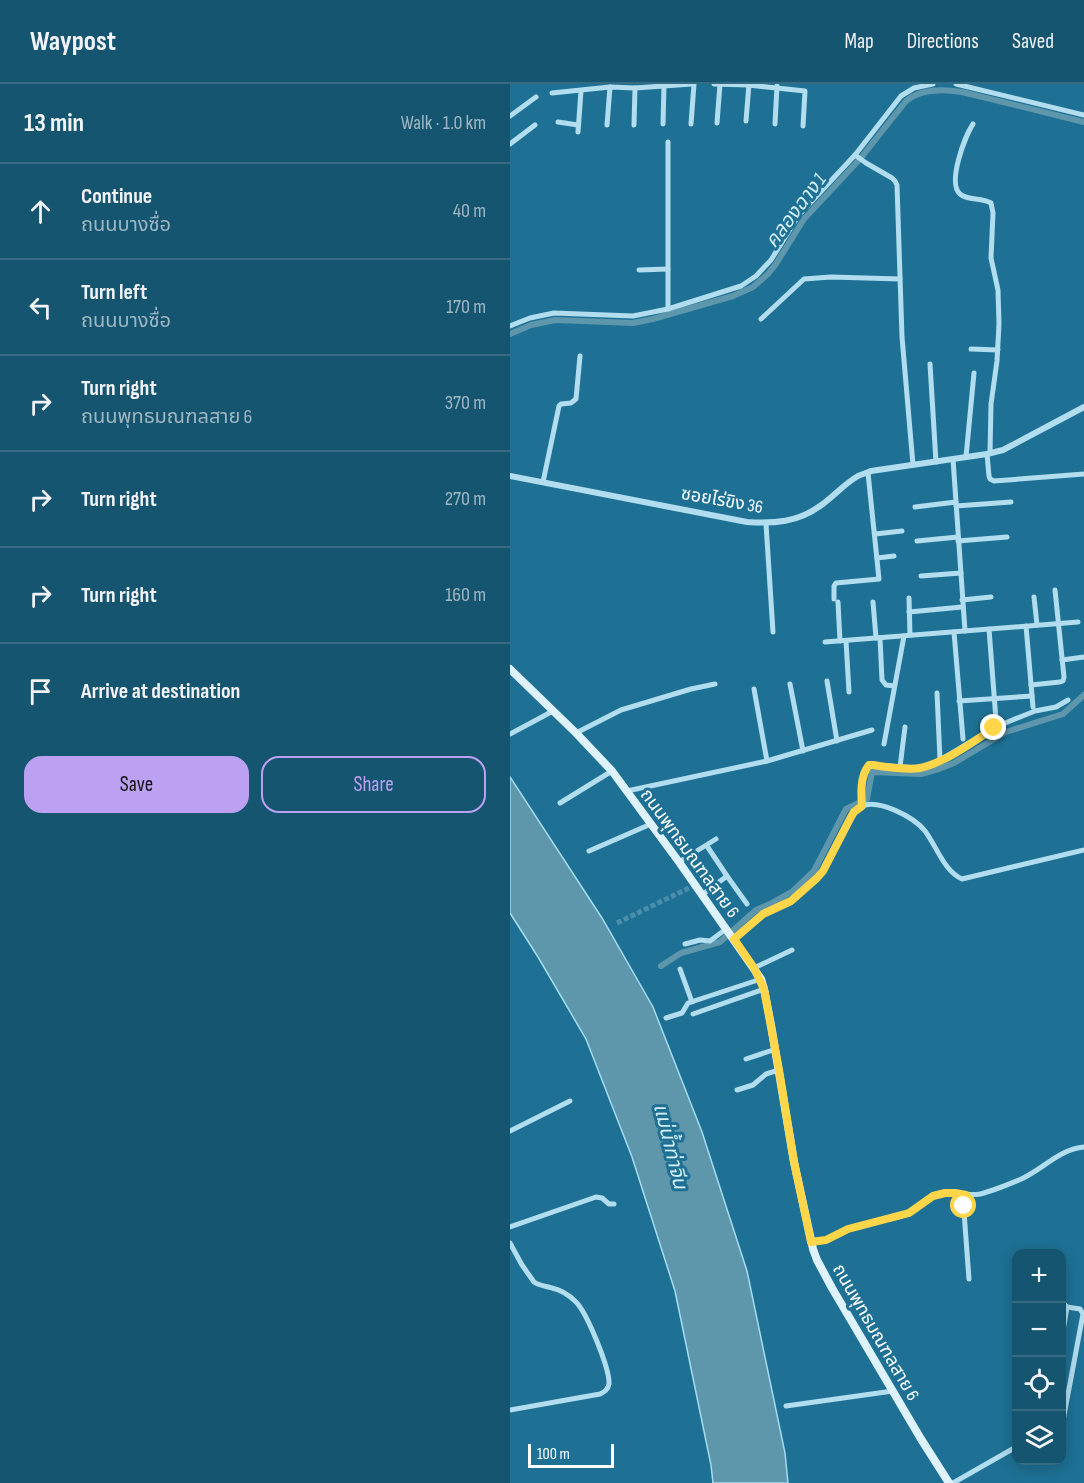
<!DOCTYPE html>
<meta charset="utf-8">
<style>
body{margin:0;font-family:"Sofia Sans Condensed","Noto Sans Thai",sans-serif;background:#235e78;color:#f1f3f6}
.controls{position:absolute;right:18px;bottom:18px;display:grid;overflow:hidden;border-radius:12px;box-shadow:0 3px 15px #0003}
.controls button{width:54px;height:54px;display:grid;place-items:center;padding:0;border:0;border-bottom:2px solid #356b83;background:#165570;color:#f1f3f6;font:30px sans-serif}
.scale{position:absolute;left:18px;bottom:15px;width:86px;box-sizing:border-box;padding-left:6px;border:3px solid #fff;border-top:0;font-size:16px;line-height:21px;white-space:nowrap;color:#fff;-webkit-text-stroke:4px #1e7195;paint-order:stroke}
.stop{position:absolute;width:18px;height:18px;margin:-14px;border:4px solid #ffd54a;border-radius:50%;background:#fff}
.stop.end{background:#ffd54a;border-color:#fff;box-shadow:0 2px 6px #0008}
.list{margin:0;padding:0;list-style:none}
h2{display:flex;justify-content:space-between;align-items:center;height:78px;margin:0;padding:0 24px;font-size:26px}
h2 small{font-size:20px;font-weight:400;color:#9eb7c3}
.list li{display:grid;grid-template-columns:39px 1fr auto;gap:18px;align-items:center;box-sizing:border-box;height:96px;padding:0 24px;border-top:2px solid #356b83}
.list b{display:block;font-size:22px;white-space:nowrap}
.list p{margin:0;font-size:20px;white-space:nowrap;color:#9eb7c3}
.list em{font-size:20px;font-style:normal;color:#9eb7c3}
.actions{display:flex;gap:12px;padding:18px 24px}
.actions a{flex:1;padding:14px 0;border:2px solid #bca0f2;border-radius:18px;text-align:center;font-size:21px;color:#bca0f2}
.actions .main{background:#bca0f2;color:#111}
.icon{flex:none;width:33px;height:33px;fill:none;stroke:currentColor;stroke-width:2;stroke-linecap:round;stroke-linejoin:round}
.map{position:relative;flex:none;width:574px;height:1399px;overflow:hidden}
header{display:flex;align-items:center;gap:36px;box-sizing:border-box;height:84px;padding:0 30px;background:#165570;border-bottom:2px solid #356b83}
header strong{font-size:28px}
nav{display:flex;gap:33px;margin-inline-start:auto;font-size:21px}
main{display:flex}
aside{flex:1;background:#165570}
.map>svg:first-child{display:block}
.water{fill:#5e96ac;stroke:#a4dcf0;stroke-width:1.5}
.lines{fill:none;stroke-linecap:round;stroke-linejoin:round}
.canal{stroke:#5e96ac;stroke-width:6}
.minor-tunnel{stroke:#4b8daa;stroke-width:5;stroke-dasharray:5 2.5;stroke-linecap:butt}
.minor{stroke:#b1ddef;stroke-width:5}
.tertiary{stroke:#b1ddef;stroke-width:6}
.secondary{stroke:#def2fb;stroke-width:8}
.route{stroke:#ffd54a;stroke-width:8}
.labels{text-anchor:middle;stroke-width:6;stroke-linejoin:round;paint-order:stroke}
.street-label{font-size:18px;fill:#fff;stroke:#1e7195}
.water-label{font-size:20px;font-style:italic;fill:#d4eff8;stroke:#1e7195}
</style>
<header>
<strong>Waypost</strong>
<nav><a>Map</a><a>Directions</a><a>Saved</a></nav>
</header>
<main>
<aside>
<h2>13 min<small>Walk · 1.0 km</small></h2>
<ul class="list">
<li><svg class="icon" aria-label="ahead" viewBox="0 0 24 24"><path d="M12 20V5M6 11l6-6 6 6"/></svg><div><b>Continue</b><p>ถนนบางซื่อ</p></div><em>40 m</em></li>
<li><svg class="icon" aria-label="left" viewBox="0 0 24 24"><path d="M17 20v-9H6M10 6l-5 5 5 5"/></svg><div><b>Turn left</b><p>ถนนบางซื่อ</p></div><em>170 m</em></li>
<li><svg class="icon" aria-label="right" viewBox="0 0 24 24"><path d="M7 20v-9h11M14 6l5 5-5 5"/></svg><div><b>Turn right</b><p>ถนนพุทธมณฑลสาย 6</p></div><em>370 m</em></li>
<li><svg class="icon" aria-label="right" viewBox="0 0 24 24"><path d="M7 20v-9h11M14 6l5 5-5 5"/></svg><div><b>Turn right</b></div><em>270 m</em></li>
<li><svg class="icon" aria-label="right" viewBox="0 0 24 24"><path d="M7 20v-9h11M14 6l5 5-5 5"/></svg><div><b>Turn right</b></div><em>160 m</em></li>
<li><svg class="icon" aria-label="arrive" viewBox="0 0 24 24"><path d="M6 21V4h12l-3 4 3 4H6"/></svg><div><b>Arrive at destination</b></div></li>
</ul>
<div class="actions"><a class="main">Save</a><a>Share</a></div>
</aside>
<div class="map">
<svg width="574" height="1399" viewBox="0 0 574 1399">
<rect width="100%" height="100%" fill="#1e7195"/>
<polygon class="water" points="0,693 92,834 143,923 192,1048 237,1187 275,1369 278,1399 203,1399 201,1381 165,1207 122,1073 76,955 28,873 0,829"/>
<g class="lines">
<g class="canal">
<path d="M 0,250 L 21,241 L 45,236 L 123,239 L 143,235 L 223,212 L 243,203 L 258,190 L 266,180 L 294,135 L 350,75 L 396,17 C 411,4 434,5 452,8 L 574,38"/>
<polyline points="151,882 171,869 210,858 246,826 260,820 283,807 304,787 336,725 357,715 362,688 411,690 429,685 444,679 496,648 553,630 574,611"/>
</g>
<polyline class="minor-tunnel" points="107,839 185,801"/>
<g class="minor">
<polyline points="204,0 238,1 295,7 293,42"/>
<polyline points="446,0 574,31"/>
<polyline points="42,9 100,3 125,4 182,0"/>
<polyline points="0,32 26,13"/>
<polyline points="236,37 239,0"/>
<polyline points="48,38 68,41"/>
<polyline points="207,39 210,0"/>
<polyline points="153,40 154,2"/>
<polyline points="181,40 184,0"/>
<polyline points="265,40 267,2"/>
<path d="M 463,40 C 455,52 437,99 450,110 C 458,117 471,113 481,119 L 483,129 L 481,174 L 488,206 L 489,240 L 487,277 L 481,320 L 480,369"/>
<polyline points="97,41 100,3"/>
<polyline points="124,41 125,4"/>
<polyline points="68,48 71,7"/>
<polyline points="158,58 158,225"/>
<polyline points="0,60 25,41"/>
<polyline points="345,71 356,79 382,94 385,97 387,101 392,253 403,381"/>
<polyline points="129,186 158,185"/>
<polyline points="251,235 294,195 321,193 390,195"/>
<polyline points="0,242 20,234 44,229 123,232 158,225 231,202 246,192 261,176 289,131 345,71 391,12 404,4 423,0"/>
<polyline points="461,265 488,266"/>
<polyline points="420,280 426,378"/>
<polyline points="477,370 479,392 480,395 484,397 574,390"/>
<polyline points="456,373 464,289"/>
<polyline points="443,375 455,547"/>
<polyline points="33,398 49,322 51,320 61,319 66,315 70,272"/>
<polyline points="446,422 501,418"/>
<polyline points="405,423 446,418"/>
<polyline points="256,440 263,548"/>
<polyline points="365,450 392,447"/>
<polyline points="407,457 448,453"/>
<polyline points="448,457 497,453"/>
<polyline points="367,474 384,472"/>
<polyline points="411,492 451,489"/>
<polyline points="524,513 527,541"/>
<polyline points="399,514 400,551"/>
<polyline points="324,515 324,502 326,499 369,495 358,389"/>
<polyline points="452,516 481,513"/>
<polyline points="328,518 330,557"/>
<polyline points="363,518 366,554"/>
<polyline points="399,528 452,523"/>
<polyline points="516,542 523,623"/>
<polyline points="479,545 486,636"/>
<polyline points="444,548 453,655"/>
<polyline points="370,554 372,596 376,601 384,602"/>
<polyline points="336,557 339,608"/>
<polyline points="315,558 568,538"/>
<polyline points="552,576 574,573"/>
<polyline points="317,597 327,657"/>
<polyline points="280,600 293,667"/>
<polyline points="521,601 550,598 553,597 554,593 545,506"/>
<polyline points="244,605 257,677"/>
<polyline points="427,609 430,676"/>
<polyline points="449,617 522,612"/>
<polyline points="66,649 111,626 181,605 205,600"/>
<polyline points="0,650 43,627"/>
<polyline points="374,660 394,552"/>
<polyline points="390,683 395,643"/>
<polyline points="117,707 257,677 362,646"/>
<polyline points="50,719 102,687"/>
<path d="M 352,722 C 351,709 350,692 359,681 L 410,684 L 427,678 L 484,644 L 500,637 L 525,627 L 546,623 L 558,616"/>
<polyline points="197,762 217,792"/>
<polyline points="79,767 141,740"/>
<polyline points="169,778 206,755"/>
<polyline points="192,811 217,792 237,820"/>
<path d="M 224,855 L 253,830 L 281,817 L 313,787 L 344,728 C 346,726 349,723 352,722 C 369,715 404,733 415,747 C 427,763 434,787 452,795 L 574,766"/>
<polyline points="175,860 190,856 200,857 216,845"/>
<polyline points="244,884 282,866"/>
<polyline points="170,885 182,918"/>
<polyline points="183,930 254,905"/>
<polyline points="156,934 172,929 178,919 251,895"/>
<polyline points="236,975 266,965"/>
<polyline points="227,1006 243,1001 256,990 269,986"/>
<polyline points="0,1047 60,1017"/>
<polyline points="456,1111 454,1128 459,1195"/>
<polyline points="0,1143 86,1113 92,1114 99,1120 104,1120"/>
<path d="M 301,1158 C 320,1157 324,1150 339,1144 C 359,1137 383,1138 402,1127 C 410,1123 416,1115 424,1112 C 440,1105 454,1113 470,1110 C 483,1107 497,1101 509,1096 C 531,1087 549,1065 574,1063"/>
<path d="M 0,1159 L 12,1181 L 24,1198 C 30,1202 36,1202 42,1204 C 52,1206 59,1211 66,1218 C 77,1229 100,1285 99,1300 C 98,1306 94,1308 90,1310 L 0,1326"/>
<polyline points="552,1218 557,1223 570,1225 573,1230 552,1342"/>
<polyline points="552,1253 557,1223"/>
<polyline points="276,1322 383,1307"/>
<polyline points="443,1399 506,1363"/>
</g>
<path class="tertiary" d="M 0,392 L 237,438 C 264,440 288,438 310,422 C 323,413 334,400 348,392 C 352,390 357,389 361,387 L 477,370 L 493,366 L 574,323"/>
<polyline class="secondary" points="0,585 66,649 102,687 169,778 251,895 254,905 261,941 284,1078 303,1165 307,1176 322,1204 411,1355 439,1399"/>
</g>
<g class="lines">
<path class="route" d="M 454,1122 L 456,1111 L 445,1109 L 435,1109 L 423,1112 L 399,1129 L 338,1145 L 316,1156 L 301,1158 L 284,1078 L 269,986 L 254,905 L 244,884 L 224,855 L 253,830 L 281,817 L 307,794 L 313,787 L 341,733 L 344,728 L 352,722 C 351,709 350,692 359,681 L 363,681 C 374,683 400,686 410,684 C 434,679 463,658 484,644"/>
</g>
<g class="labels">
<g class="street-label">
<text transform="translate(212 416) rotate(10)" y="6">ซอยไร่ขิง 36</text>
<text transform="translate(180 769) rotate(54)" y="6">ถนนพุทธมณฑลสาย 6</text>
<text transform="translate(366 1248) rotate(60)" y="6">ถนนพุทธมณฑลสาย 6</text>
</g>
<g class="water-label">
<text transform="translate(285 126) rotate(-53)" y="7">คลองฉาง 1</text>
<text transform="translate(161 1062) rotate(76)" y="7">แม่น้ำท่าจีน</text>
</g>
</g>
</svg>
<div class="controls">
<button>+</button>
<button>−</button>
<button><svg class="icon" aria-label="locate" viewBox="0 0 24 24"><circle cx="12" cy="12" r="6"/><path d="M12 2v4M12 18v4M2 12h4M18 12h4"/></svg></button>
<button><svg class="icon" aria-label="layers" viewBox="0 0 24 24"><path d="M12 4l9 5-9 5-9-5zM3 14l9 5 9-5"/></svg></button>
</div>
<div class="scale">100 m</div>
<div class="stop" style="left:454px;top:1122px"></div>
<div class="stop end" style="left:484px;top:644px"></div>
</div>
</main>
